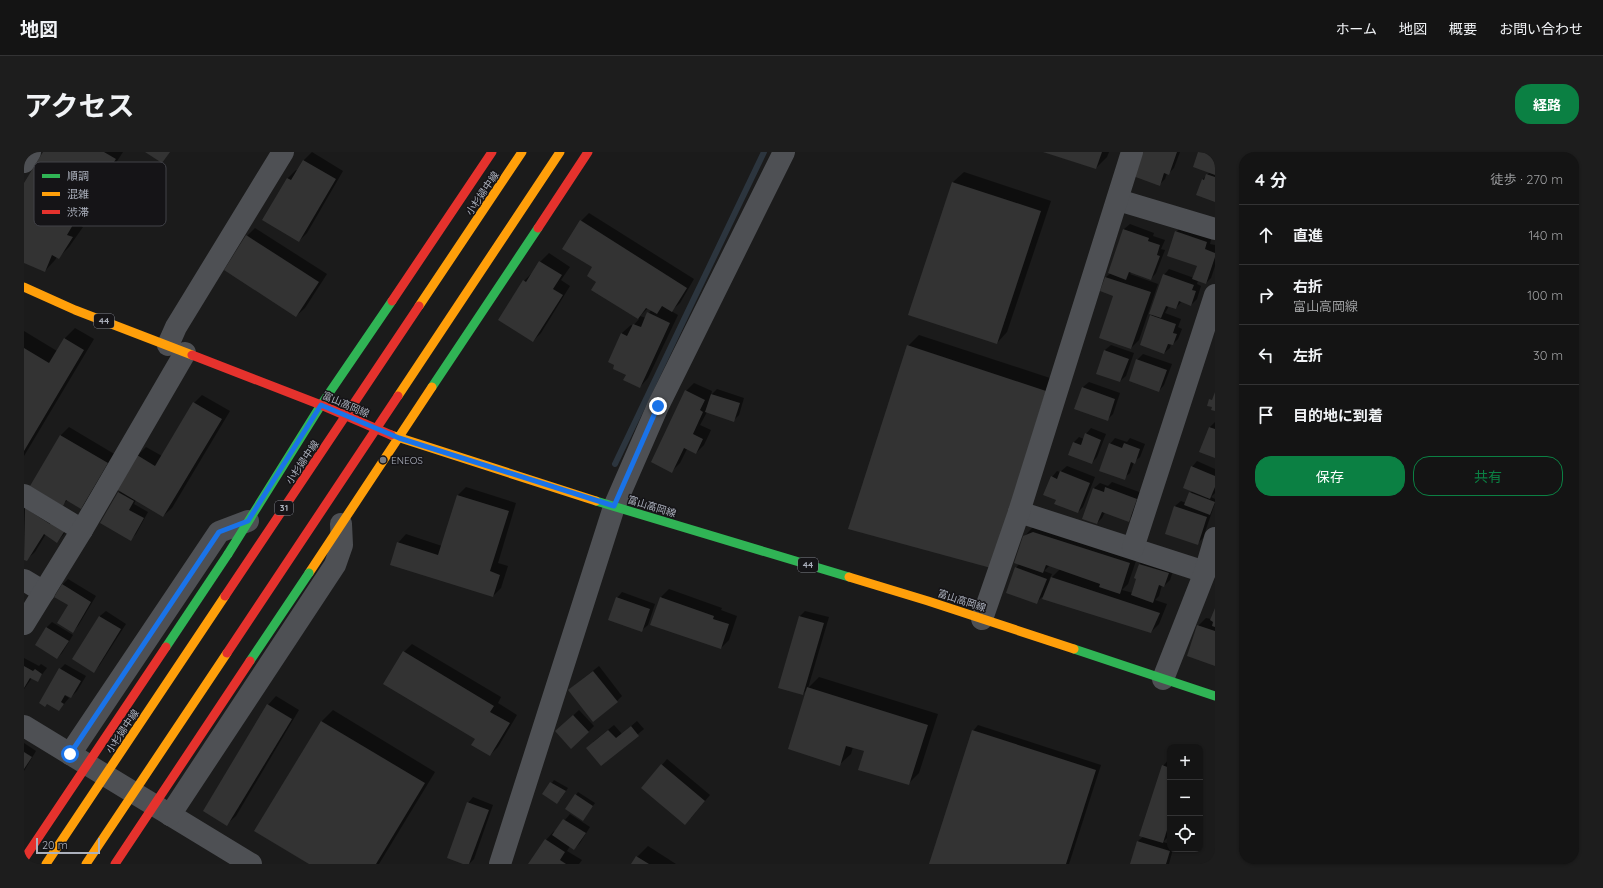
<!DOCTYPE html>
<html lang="ja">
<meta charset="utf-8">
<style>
body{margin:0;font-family:Quicksand,"Noto Sans JP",sans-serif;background:#1d1d1d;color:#f1f3f6}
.controls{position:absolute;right:12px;bottom:12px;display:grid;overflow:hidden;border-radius:8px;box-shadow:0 1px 3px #0004}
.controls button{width:36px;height:36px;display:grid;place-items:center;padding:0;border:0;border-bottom:1px solid #333334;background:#141414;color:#f1f3f6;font:20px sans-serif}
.scale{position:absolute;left:12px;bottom:10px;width:64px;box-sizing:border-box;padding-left:4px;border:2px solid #abb0bc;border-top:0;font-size:11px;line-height:14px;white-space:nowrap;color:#abb0bc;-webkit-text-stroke:3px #151417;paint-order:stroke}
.stop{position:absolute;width:12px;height:12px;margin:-9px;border:3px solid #1a73e8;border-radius:50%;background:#fff}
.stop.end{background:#1a73e8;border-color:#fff;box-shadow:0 1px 4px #0008}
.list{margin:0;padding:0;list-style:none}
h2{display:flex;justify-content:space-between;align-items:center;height:52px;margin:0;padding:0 16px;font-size:17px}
h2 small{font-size:13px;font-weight:400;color:#9d9ea0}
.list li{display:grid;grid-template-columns:26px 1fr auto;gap:12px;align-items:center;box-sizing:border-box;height:60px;padding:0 16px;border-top:1px solid #333334}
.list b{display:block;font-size:15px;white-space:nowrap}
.list p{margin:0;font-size:13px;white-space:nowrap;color:#9d9ea0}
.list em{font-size:13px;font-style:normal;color:#9d9ea0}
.actions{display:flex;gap:8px;padding:12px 16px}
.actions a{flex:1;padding:9px 0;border:1px solid #0b8043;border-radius:16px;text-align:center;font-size:14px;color:#0b8043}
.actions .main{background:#0b8043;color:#fff}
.icon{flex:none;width:22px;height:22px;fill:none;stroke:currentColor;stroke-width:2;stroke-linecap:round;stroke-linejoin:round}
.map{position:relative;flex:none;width:1191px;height:712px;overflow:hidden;border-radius:16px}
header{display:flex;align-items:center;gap:24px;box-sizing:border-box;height:56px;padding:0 20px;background:#141414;border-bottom:1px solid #333334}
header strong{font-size:19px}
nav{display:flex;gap:22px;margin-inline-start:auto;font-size:14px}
.intro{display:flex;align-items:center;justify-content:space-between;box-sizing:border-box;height:96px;padding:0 24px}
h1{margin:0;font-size:28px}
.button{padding:10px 18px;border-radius:16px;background:#0b8043;color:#fff;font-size:14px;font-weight:700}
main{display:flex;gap:24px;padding:0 24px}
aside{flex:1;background:#141414;border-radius:16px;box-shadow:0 1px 3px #0004}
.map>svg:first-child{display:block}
.shadow{fill:#0007;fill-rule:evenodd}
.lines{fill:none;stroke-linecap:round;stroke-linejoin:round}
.stream{stroke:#2c353e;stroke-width:6}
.building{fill:#333}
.street{stroke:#4e5054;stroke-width:22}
.fast{stroke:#30b455;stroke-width:9}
.slow{stroke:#ff9f0a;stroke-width:9}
.jam{stroke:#e5322d;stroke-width:9}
.fast-bridge{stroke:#30b455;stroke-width:9}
.slow-bridge{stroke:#ff9f0a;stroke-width:9}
.jam-bridge{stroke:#e5322d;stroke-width:9}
.route{stroke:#1a73e8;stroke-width:5}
.poi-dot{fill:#797c84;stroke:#151417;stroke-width:1.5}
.labels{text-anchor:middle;stroke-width:3;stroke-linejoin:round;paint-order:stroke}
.shield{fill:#151417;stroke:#7e818a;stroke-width:1}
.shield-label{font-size:9px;font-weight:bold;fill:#abb0bc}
.street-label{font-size:10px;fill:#abb0bc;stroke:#151417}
.poi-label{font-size:10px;fill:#abb0bc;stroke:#151417;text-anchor:start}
.key{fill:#151417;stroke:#424349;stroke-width:1}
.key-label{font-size:11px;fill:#abb0bc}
</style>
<header>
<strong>地図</strong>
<nav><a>ホーム</a><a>地図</a><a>概要</a><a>お問い合わせ</a></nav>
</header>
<div class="intro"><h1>アクセス</h1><a class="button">経路</a></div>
<main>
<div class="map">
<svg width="1191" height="712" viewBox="0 0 1191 712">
<rect width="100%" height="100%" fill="#1b1b1b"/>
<g class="shadow">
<polygon points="20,0 99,0 84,23 90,26 77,46 66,56 63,55 53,72 59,75 45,95 34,106 33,105 31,108 21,119 0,110 0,33"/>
<polygon points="288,0 319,19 283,81 275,89 239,68 264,26 272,18 274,19 280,8"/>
<polygon points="1021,0 1085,0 1083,5 1072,16"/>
<polygon points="1119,0 1156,0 1150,16 1144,22 1143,21 1141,27 1135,33"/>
<polygon points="1175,0 1191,0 1191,49 1178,28 1186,20 1170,14"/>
<polygon points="940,20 1027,49 983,180 973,191 929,30"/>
<path d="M 565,61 L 670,127 L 656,151 L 647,159 L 654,163 L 624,226 L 616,235 L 592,213 L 585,209 L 598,181 L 607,173 L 609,174 L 615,167 L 569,138 L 574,130 L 557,69 ZM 624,156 L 627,158 L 622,166 L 616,164 Z"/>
<polygon points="1106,72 1130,81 1129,84 1141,88 1137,97 1141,98 1132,121 1127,127 1108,120 1106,122 1134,132 1115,188 1107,196 1091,143 1078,139 1082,125 1087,121 1085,120 1100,77"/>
<polygon points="1158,74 1188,84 1186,92 1191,93 1191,114 1187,126 1182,131 1174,128 1173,132 1177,134 1173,147 1167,153 1158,149 1152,156 1145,154 1141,161 1157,167 1154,175 1158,177 1154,187 1149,192 1147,192 1146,196 1140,201 1127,164 1129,162 1140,123 1145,117 1170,126 1174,113 1152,80"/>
<polygon points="231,76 303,122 281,156 272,164 223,84"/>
<polygon points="525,101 546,115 537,128 546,134 517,181 509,189 500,129 508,121 509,121 516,110"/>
<polygon points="51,176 70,187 0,304 0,179 33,199 40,187"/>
<polygon points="895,183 1032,228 978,404 884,194"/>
<polygon points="1087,193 1110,201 1102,224 1096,229 1081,198"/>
<polygon points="1119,202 1148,212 1140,233 1135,239 1113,208"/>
<polygon points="1065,230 1096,241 1089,262 1083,268 1051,256 1059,235"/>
<polygon points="670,231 688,239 687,243 693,237 720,246 715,263 709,269 683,260 676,273 687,278 680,293 672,301 663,297 656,311 648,319 662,239"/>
<polygon points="178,243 206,259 148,356 139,364 112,348 110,352 124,360 112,382 106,388 95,341 114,303 122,295 138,304 170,251"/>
<polygon points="1191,270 1191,305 1186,275"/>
<polygon points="45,275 92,303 65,348 57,356 44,348 39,352 7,334 37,283"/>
<polygon points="1067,276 1082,282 1073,305 1068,311 1050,290 1055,285 1060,287 1062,282"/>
<polygon points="1091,286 1103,290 1106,286 1121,292 1116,305 1110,310 1106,321 1100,326 1086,292"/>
<polygon points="1173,309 1191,317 1191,341 1187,345 1191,347 1191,351 1179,386 1173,392 1151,354 1157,349 1162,351 1168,339 1168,315"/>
<polygon points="1043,314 1071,325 1059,355 1054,360 1033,348 1028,325 1033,319 1036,320"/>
<polygon points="1088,330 1118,341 1110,363 1104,368 1081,360 1078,366 1073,371 1059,366 1070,336 1076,331 1084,334"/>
<polygon points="442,335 492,351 474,411 484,414 477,436 469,444 374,391 382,382 418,394 434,343"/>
<polygon points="0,349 49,369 41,381 33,390 22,382 11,400 2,408 0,407"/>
<path d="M 1018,372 L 1114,403 L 1104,432 L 1098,438 L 1109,441 L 1114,427 L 1115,412 L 1121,407 L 1150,416 L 1146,428 L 1140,434 L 1138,433 L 1135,444 L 1131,448 L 1143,452 L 1135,472 L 1127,480 L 1018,445 L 1013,450 L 992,416 L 995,412 L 1000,385 L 1008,376 ZM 1026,413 L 1036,417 L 1025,428 L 1028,422 L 1020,419 Z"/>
<polygon points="44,427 72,444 54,474 49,479 45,453 38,433"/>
<polygon points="645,437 698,456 697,458 713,464 705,488 697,496 637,445"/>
<polygon points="598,440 631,452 624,473 618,478 593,446"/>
<polygon points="1191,458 1191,513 1174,474 1182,466 1187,467"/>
<polygon points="82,459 102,472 75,514 70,519 49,507 76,464"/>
<polygon points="781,459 805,465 784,536 795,525 914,562 895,621 884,632 841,599 829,595 827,602 816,612 784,536 779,542 755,535 776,464"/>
<polygon points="28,470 49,483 38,501 33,506 12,493 23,475"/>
<polygon points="388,492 477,545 474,551 493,563 474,595 466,603 380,500"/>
<polygon points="0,506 15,514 17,512 23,516 13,529 8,526 0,537"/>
<polygon points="41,512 62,524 53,539 47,545 39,542 45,546 35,558 36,517"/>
<polygon points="575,514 598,544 593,549 551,533"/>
<polygon points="252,544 275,558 212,664 203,672 244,553"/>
<polygon points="309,558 411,620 355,712 287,712 232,679 298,569"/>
<polygon points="555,558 570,574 564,580 538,574"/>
<polygon points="613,569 620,577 577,613 569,590 590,573 598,582"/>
<polygon points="954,573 1077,613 1045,712 906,712 949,579"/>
<polygon points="0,591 12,599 0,619"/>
<polygon points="1146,606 1146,683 1139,690 1146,692 1146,697 1149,697 1145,712 1107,712 1114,689 1120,684 1139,614"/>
<polygon points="643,607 686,643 667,666 638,613"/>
<polygon points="530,628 544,636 536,648 520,642"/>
<polygon points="554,640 571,651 561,665 552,643"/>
<polygon points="449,645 469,653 450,707 445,712 442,712 444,651"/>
<polygon points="546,662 566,675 556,691 550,697 546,694 543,699 558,708 555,712 506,712 522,688 530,679 531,680"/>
<polygon points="624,694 652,712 608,712 613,705"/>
</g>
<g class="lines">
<polyline class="stream" points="591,312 740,0"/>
</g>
<g class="building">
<polygon points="19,0 80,0 92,7 74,34 80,37 66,58 60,54 43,83 49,85 35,107 28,103 21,120 0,111 0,31"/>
<polygon points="121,0 146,0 138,11"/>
<polygon points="1019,0 1078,0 1072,17"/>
<polygon points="1118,0 1153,0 1145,23 1140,21 1136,34 1109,24"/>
<polygon points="1174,0 1191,1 1191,23 1169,15"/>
<polygon points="279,8 312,27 275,90 238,68 263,26 267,28"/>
<polygon points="1182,22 1191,25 1191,50 1172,43 1178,27 1180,28"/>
<polygon points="928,30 1017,59 973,192 884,163"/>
<polygon points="556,68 663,136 648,160 638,154 633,162 622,156 614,167 567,138 572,130 563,124 568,115 538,97"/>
<polygon points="1099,77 1125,86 1124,89 1136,93 1133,103 1136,104 1127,128 1105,120 1102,128 1084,121"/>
<polygon points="1151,79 1183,90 1181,97 1191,101 1191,105 1182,132 1168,127 1173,114 1143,104"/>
<polygon points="222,83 295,130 272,165 200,118"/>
<polygon points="515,109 538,123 529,137 539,143 509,190 474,168 499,128 502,130"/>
<polygon points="1139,122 1170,133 1168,138 1172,139 1167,154 1155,149 1152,157 1142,154 1137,166 1125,162"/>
<polygon points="1081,125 1127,140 1107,197 1075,186 1089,144 1076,139"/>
<polygon points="623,160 646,171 616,236 599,228 602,223 589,217 590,213 584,210 597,181 603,184 609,172 617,175"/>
<polygon points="1126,163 1152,172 1149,181 1153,182 1149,193 1144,192 1140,202 1116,193"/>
<polygon points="40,186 60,198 0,299 0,196 25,211"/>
<polygon points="883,193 1022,239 967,416 824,377"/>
<polygon points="1080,198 1105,207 1096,230 1072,222"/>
<polygon points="1112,207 1143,218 1135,240 1105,229"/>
<polygon points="1058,235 1091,247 1084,269 1050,257"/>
<polygon points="661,238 681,248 676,258 679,260 669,282 679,287 672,302 660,296 648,321 627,310"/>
<polygon points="1191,240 1191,259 1187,258 1188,255 1183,254 1185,247 1188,248"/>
<polygon points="687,242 716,251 710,270 681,260"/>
<polygon points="169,250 198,267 139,365 92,337 113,303 131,314"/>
<polygon points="1185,275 1191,277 1191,306 1175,300"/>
<polygon points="1061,281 1077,288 1068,312 1044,303 1049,290 1057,293"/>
<polygon points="36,283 84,311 57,357 42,348 39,354 6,334"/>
<polygon points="1085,291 1098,296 1100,291 1116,297 1111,312 1107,310 1101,328 1075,319"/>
<polygon points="1167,314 1191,324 1191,335 1186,347 1159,336"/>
<polygon points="1036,319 1066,331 1054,361 1030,352 1032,348 1019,343 1027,324 1033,327"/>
<polygon points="1081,335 1113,347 1105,370 1078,360 1073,372 1058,367 1069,336 1080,340"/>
<polygon points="94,340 110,349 105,358 120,366 107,389 76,371"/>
<polygon points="1165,340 1191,350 1186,363 1160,353"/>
<polygon points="433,343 485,359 466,419 476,423 469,445 366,413 373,390 414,403"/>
<polygon points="1150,354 1183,365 1174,393 1141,382"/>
<polygon points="1,356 26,372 28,369 42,377 33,391 20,382 3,409 0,408"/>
<polygon points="1009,380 1106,411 1096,442 1075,435 1076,432 1022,413 1019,421 990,411 999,384"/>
<polygon points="1115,412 1145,421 1140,435 1135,433 1129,451 1107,443 1112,427 1110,426"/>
<polygon points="991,415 1023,427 1013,452 982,441"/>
<polygon points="1027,425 1136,461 1127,481 1018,447"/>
<polygon points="38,432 67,450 49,481 33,471 44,453 30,445"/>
<polygon points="592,445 626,457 618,480 584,468"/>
<polygon points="636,445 690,464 689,467 705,472 697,497 626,473"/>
<polygon points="1191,456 1191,475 1188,474 1189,470 1186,468"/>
<polygon points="75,464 97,477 70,521 48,507"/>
<polygon points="775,464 800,471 779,543 754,536"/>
<polygon points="1173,473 1191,479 1191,514 1163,504"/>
<polygon points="22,475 45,489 33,507 11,493"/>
<polygon points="379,499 470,554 466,560 486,571 466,604 447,593 451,587 359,532"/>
<polygon points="0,514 9,519 11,517 18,522 14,530 6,526 0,536"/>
<polygon points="35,516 57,529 47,546 41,543 37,550 40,552 35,559 23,552 21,555 15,551"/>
<polygon points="569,519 594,550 569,570 544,538"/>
<polygon points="783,535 904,573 885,633 834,618 840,599 822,594 816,614 764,597"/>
<polygon points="243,552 268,567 203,674 179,659"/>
<polygon points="549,563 565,580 547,597 531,579"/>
<polygon points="297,569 401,631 352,712 285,712 230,679"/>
<polygon points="607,574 615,584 577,614 562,596 584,578 592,586"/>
<polygon points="948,578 1072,618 1042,712 905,712"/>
<polygon points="0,600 8,605 0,617"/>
<polygon points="637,612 681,649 661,673 617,636"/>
<polygon points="1138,613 1146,616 1146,675 1144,675 1139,691 1115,684"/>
<polygon points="526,630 542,639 533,652 518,642"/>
<polygon points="551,642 569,654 559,669 541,657"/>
<polygon points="443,650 465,658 445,712 439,712 423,706"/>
<polygon points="539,667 562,681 550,698 528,683"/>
<polygon points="521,687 541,700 536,708 542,712 504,712"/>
<polygon points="1113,689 1146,699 1142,712 1106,712"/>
<polygon points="612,704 625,712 607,712"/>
</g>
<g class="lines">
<g class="street">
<polyline points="0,10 6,0"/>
<polyline points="1094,48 1191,77"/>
<polyline points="144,193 152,175 259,0"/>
<polyline points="0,343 58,378"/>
<polyline points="995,360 1181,420"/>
<polyline points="1109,396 1191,143"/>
<polyline points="0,428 20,440"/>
<polyline points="958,467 995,360 1108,0"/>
<polyline points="0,472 58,378 161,201"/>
<polyline points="1139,527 1181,420 1191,386"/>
<polyline points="0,574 227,712"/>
<polyline points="46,602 195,380 224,369"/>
<polyline points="146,663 311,413 318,393 317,372"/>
<polyline points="476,712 590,355 634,254 760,0"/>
</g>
<g class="fast">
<polyline points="408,235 514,76"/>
<polyline points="572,349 825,425"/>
<polyline points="204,402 297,253 368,149"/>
<polyline points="1050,497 1191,544"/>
</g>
<g class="slow">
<polyline points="0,135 51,158 168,203"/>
<polyline points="367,283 572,349"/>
<polyline points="285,421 408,235"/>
<polyline points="825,425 904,449 1050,497"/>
</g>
<g class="jam">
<polyline points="514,76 564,0"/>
<polyline points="368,149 468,0"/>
<polyline points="168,203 297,253 367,283"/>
</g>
<g class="fast-bridge">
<polyline points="142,495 204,402"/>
<polyline points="226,509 285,421"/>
</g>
<g class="slow-bridge">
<polyline points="395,154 498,0"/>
<polyline points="374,244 536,0"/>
<polyline points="22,712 201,444"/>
<polyline points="62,712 203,501"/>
</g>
<g class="jam-bridge">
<polyline points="201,444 395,154"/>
<polyline points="203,501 374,244"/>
<polyline points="0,707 142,495"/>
<polyline points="91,712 226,509"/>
</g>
</g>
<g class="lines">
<polyline class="route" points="46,602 195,380 224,369 297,253 375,286 590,354 634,254"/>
</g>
<circle class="poi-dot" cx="359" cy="308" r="4"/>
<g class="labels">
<g class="shield">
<rect x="70" y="162" width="20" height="14" rx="3"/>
<rect x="251" y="349" width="18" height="14" rx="3"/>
<rect x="774" y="406" width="20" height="14" rx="3"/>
</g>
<g class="shield-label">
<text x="80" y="172">44</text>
<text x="260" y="359">31</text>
<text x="784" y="416">44</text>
</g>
<g class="street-label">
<text transform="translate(458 41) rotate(-56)" y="4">小杉婦中線</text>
<text transform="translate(322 252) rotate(23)" y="4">富山高岡線</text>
<text transform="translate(278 310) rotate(-56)" y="4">小杉婦中線</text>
<text transform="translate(628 354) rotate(17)" y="4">富山高岡線</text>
<text transform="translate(938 448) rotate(18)" y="4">富山高岡線</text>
<text transform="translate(98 579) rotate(-56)" y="4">小杉婦中線</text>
</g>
<g class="poi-label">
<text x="367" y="312">ENEOS</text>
</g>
</g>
<rect x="10" y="10" width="132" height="64" rx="6" class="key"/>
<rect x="18" y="22" width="18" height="4" fill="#30b455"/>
<rect x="18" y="40" width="18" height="4" fill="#ff9f0a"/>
<rect x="18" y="58" width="18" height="4" fill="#e5322d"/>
<g class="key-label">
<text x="43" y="28">順調</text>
<text x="43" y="46">混雑</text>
<text x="43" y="64">渋滞</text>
</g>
</svg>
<div class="controls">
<button>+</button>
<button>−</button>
<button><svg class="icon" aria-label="locate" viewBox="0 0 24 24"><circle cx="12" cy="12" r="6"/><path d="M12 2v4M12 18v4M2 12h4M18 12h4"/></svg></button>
</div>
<div class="scale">20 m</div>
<div class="stop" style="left:46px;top:602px"></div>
<div class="stop end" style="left:634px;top:254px"></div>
</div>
<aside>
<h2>4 分<small>徒歩 · 270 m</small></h2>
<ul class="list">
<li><svg class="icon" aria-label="ahead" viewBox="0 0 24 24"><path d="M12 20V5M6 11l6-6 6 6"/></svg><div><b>直進</b></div><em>140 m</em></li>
<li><svg class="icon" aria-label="right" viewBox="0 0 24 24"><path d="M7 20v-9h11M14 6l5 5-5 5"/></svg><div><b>右折</b><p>富山高岡線</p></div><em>100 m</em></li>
<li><svg class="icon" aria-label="left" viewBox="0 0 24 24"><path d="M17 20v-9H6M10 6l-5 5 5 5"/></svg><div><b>左折</b></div><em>30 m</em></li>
<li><svg class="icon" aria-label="arrive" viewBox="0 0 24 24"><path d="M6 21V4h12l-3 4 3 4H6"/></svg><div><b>目的地に到着</b></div></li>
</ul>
<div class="actions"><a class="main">保存</a><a>共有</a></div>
</aside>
</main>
